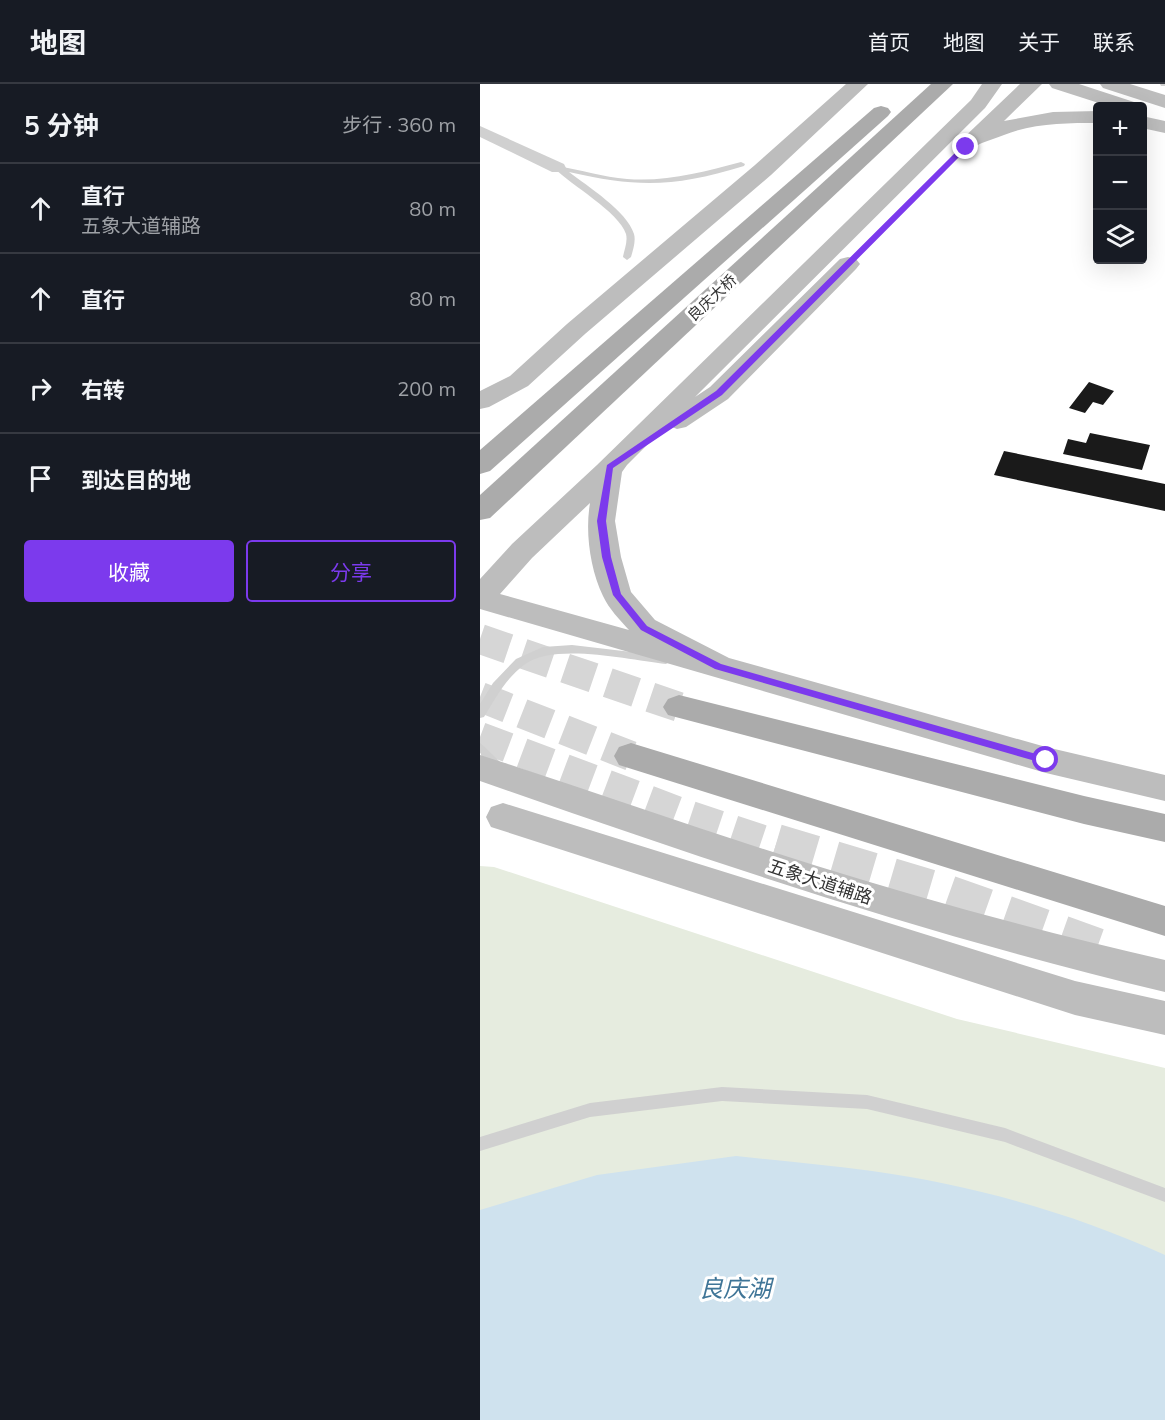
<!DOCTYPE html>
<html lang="zh">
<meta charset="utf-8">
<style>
body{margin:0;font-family:Mulish,"Noto Sans SC",sans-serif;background:#242831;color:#f1f3f6}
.controls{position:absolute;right:18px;top:18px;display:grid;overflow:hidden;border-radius:6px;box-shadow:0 6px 24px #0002}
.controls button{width:54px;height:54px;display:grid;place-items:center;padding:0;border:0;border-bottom:2px solid #363941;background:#171b24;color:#f1f3f6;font:30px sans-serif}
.stop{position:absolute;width:18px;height:18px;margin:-14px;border:4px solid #7c3aed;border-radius:50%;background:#fff}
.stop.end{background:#7c3aed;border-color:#fff;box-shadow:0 2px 6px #0008}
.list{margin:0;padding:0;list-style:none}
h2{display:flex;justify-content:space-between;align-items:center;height:78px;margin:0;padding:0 24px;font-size:26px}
h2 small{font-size:20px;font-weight:400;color:#9ea1a6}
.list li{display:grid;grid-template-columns:39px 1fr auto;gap:18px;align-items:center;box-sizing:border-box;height:90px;padding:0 24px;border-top:2px solid #363941}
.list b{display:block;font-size:22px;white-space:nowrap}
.list p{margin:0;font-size:20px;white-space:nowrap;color:#9ea1a6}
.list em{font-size:20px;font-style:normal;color:#9ea1a6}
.actions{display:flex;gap:12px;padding:18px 24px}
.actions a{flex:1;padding:14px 0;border:2px solid #7c3aed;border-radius:6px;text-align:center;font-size:21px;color:#7c3aed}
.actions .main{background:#7c3aed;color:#fff}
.icon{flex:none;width:33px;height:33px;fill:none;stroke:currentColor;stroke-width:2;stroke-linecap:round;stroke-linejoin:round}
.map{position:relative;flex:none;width:685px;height:1336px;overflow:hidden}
header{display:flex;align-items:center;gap:36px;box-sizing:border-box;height:84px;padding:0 30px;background:#171b24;border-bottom:2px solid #363941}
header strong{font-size:28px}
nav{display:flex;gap:33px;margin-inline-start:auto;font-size:21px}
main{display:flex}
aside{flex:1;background:#171b24}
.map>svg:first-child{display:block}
.green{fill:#e6ecdf}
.water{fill:#cfe2ee}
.building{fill:#1a1a1a}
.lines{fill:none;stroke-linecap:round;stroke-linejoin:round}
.secondary-tunnel-far1{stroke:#d6d6d6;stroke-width:30;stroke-dasharray:30 15;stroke-linecap:butt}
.secondary-tunnel{stroke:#d6d6d6;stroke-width:40;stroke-dasharray:40 20;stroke-linecap:butt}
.primary-tunnel{stroke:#d6d6d6;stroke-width:30;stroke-dasharray:30 15;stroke-linecap:butt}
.lane{fill:#d0d0d0;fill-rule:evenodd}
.street{fill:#d0d0d0;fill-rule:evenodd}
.secondary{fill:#bdbdbd;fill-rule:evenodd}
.primary{fill:#ababab;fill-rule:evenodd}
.route{fill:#7c3aed}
.labels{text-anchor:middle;stroke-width:6;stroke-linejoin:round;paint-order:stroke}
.far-street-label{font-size:15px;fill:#333;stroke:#fff}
.street-label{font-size:18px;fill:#333;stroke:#fff}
.near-water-label{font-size:24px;font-style:italic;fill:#3f7597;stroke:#fff}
</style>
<header>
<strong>地图</strong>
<nav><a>首页</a><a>地图</a><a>关于</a><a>联系</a></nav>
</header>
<main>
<aside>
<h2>5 分钟<small>步行 · 360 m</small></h2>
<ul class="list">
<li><svg class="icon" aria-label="ahead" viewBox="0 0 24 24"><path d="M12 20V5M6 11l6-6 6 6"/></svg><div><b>直行</b><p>五象大道辅路</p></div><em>80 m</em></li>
<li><svg class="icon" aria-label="ahead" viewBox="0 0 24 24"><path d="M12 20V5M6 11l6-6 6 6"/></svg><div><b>直行</b></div><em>80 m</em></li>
<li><svg class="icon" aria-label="right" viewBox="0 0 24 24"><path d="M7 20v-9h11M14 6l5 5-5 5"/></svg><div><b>右转</b></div><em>200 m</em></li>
<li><svg class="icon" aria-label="arrive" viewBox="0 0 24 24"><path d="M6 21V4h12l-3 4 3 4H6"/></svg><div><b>到达目的地</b></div></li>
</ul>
<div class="actions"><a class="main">收藏</a><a>分享</a></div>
</aside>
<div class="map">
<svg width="685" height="1336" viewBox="0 0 685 1336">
<rect width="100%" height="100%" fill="#fff"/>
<polygon class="green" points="0,782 14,783 477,935 685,984 685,1336 0,1336"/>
<path class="water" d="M 256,1072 C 301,1077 347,1081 392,1087 C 492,1101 593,1129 685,1171 L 685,1336 L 0,1336 L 0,1126 L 117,1091 Z"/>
<g class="building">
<polygon points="609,298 634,307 623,321 613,318 605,329 589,324"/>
<polygon points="610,349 670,361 662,386 583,370 588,355 606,359"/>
<polygon points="524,367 685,400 685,427 514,391"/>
</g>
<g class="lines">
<polyline class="secondary-tunnel-far1" points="0,653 202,729 301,762"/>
<polyline class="secondary-tunnel" points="296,760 465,810 617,864"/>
<g class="primary-tunnel">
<polyline points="0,555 199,623"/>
<polyline points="0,613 151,672"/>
</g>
<g class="lane">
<polygon points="680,0 685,0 685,2 681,2"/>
<path d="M 261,78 L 265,80 L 264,82 C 195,103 159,104 89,88 C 107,102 147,127 154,150 C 156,157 153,166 151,173 L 147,176 L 143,173 C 144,166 148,158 146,150 C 139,128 91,101 74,84 L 78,82 C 101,86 123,93 147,95 C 187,98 223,88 261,78 Z"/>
<path d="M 92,561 L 186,572 L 192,576 L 186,580 C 149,576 74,558 44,581 C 26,594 15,615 4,633 L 0,634 L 0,620 L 13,599 L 36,575 L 63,563 Z"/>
<path d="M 0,659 C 2,660 22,680 24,682 L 22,685 L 18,687 C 3,681 0,675 0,659 Z"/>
<polygon points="242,1003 387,1011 525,1044 685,1104 685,1118 525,1058 387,1025 242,1017 110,1033 0,1067 0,1053 110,1019"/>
</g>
<polygon class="street" points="0,42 84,80 86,84 84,88 72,88 0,53"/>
<g class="secondary">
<polygon points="366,0 388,0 291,91 105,250 48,302 9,323 0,325 0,307 30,292 87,240 275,81"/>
<path d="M 502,0 L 522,0 L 505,24 L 215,313 L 230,303 L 360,175 L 368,173 L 376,175 L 380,180 L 376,185 L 248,315 L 206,343 L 197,345 L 187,341 L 147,381 L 142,388 L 135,437 L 141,473 L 151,508 L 175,536 L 249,574 L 566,663 L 685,691 L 685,717 L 566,689 L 0,525 L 0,495 L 32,460 L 117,381 L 491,16 ZM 110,419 C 105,448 110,485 123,512 C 129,525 140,536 149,546 L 20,510 L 52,474 Z"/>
<path d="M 540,0 L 562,0 L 524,37 L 573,28 L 618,27 L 618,39 C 586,39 554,39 524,51 C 517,54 509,56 502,59 C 492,63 491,71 478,67 L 474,63 L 478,59 Z"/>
<polygon points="569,0 599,0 654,18 657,22 628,22 572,4"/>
<polygon points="620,0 650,0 685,11 685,24 623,4"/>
<polygon points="662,32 685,37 685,49 662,44"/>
<path d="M 0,671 C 113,707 224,747 337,782 C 452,818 568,849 685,876 L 685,908 C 452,853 226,776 0,697 Z"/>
<polygon points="23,719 595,897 685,917 685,951 595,931 11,743 6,733 11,723"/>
</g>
<g class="primary">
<polygon points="451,0 473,0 10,434 0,436 0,411"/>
<polygon points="401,22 408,24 411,28 408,32 10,387 0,390 0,366 394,24"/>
<polygon points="199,611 604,712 685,730 685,758 604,740 188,631 183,623 188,615"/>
<polygon points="151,659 685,822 685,852 139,681 134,672 139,663"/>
</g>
</g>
<polygon class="route" points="483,61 489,63 242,311 133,384 126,437 131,473 141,510 167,542 241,580 570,674 571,676 566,680 235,585 161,546 133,511 122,473 117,437 127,381 236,307"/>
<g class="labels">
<g class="far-street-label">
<text transform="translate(232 214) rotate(-43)" y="5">良庆大桥</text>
</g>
<g class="street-label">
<text transform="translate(340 798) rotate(18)" y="6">五象大道辅路</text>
</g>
<g class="near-water-label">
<text x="255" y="1213">良庆湖</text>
</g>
</g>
</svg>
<div class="controls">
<button>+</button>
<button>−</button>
<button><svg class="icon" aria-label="layers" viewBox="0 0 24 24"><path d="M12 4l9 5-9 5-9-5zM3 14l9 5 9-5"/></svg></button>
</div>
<div class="stop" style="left:566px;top:676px"></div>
<div class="stop end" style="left:486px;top:63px"></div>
</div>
</main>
